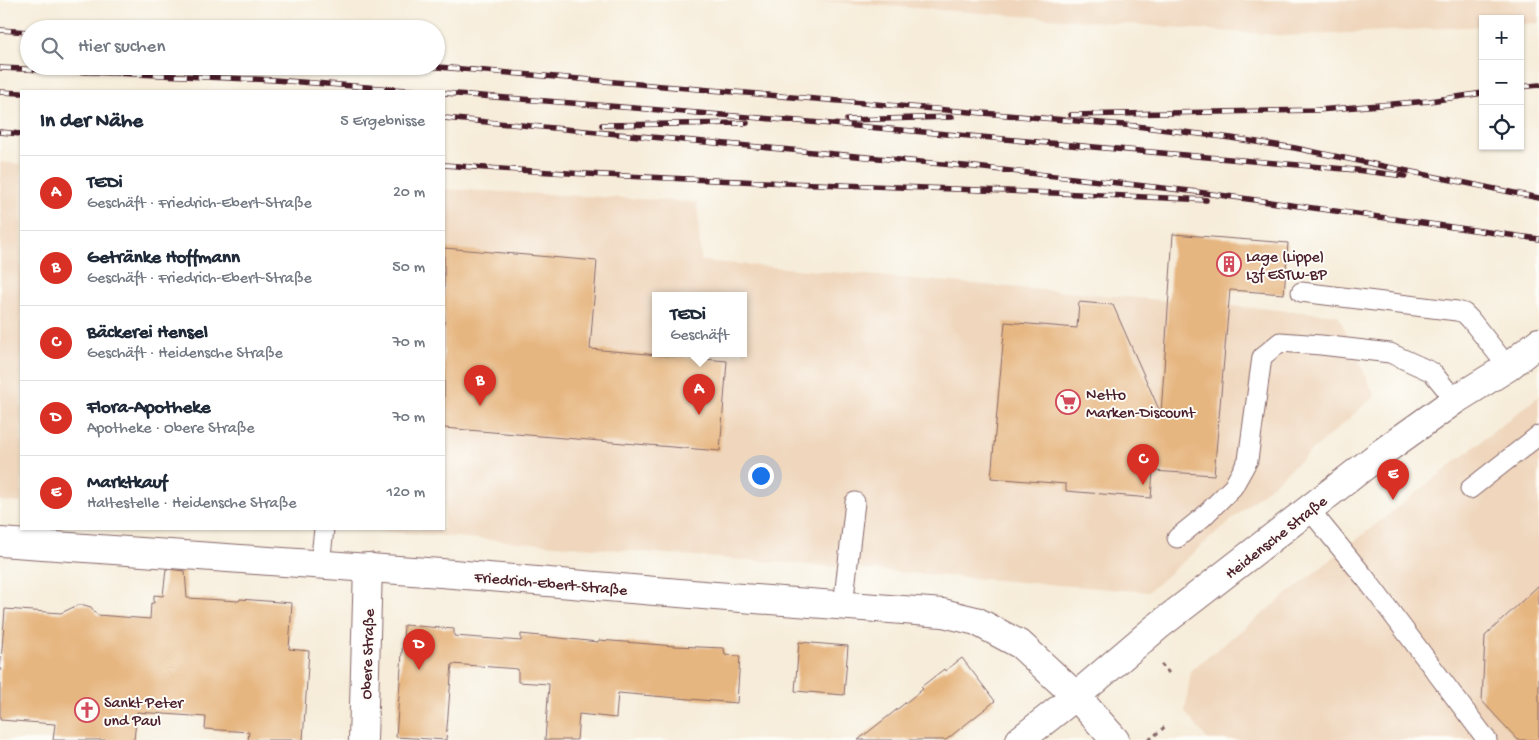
<!DOCTYPE html>
<html lang="de">
<meta charset="utf-8">
<style>
body{margin:0;font-family:"Gochi Hand",sans-serif;background:#f6f6f7;color:#1f2937}
.controls{position:absolute;right:15px;top:15px;display:grid;overflow:hidden;border-radius:0px;box-shadow:0 1px 4px #0004}
.controls button{width:45px;height:45px;display:grid;place-items:center;padding:0;border:0;border-bottom:1px solid #e0e1e3;background:#fff;color:#1f2937;font:25px sans-serif}
.you{position:absolute;left:760px;top:475px;width:18px;height:18px;margin:-12px;border:4px solid #fff;border-radius:50%;background:#1a73e8;box-shadow:0 0 0 8px #1a73e833}
.badge{display:grid;place-items:center;width:32px;height:32px;border-radius:50%;background:#d93025;color:#fff;font-size:16px;font-weight:700}
.pin{position:absolute;translate:-50% -41px;filter:drop-shadow(0 1px 2px #0008)}
.pin::after{content:'';position:absolute;top:26px;width:18px;height:15px;background:inherit;clip-path:polygon(0 0,100% 0,50% 100%)}
.popup{position:absolute;left:652px;top:292px;width:95px;height:65px;box-sizing:border-box;display:grid;place-content:center;border-radius:0px;background:#fff;filter:drop-shadow(0 1px 4px #0005);font-size:16px;white-space:nowrap;color:#747a83}
.popup b{font-size:19px;color:#1f2937}
.popup::after{content:'';position:absolute;left:50%;top:100%;margin-left:-10px;border:10px solid transparent;border-top-color:#fff}
.list{margin:0;padding:0;list-style:none}
h2{display:flex;justify-content:space-between;align-items:center;height:65px;margin:0;padding:0 20px;font-size:21px}
h2 small{font-size:16px;font-weight:400;color:#747a83}
.list li{display:grid;grid-template-columns:32px 1fr auto;gap:15px;align-items:center;box-sizing:border-box;height:75px;padding:0 20px;border-top:1px solid #e0e1e3}
.list b{display:block;font-size:19px;white-space:nowrap}
.list p{margin:0;font-size:16px;white-space:nowrap;color:#747a83}
.list em{font-size:16px;font-style:normal;color:#747a83}
.icon{flex:none;width:28px;height:28px;fill:none;stroke:currentColor;stroke-width:2;stroke-linecap:round;stroke-linejoin:round}
.map{position:relative;flex:none;width:1539px;height:740px;overflow:hidden}
.search{position:absolute;background:#fff;box-shadow:0 1px 4px #0004;left:20px;top:20px;width:425px;height:55px;display:flex;align-items:center;gap:12px;box-sizing:border-box;padding:0 18px;border-radius:28px;color:#747a83;font-size:19px}
.panel{position:absolute;background:#fff;box-shadow:0 1px 4px #0004;left:20px;top:90px;width:425px;height:440px;border-radius:0px}
.map>svg:first-child{display:block}
.built{fill:#efd6bc;fill-rule:evenodd}
.building{fill:#e6b680}
.lines{fill:none;stroke-linecap:round;stroke-linejoin:round}
.lane-casing{stroke:#866768;stroke-width:21}
.street-casing{stroke:#866768;stroke-width:30}
.secondary-casing{stroke:#866768;stroke-width:30}
.path{stroke:#866768;stroke-width:3;stroke-dasharray:4 4;stroke-linecap:butt}
.lane{stroke:#fff;stroke-width:19}
.street{stroke:#fff;stroke-width:28}
.secondary{stroke:#fff;stroke-width:28}
.rail-casing{stroke:#4a1f2b;stroke-width:5.5}
.rail{stroke:#fdfcf7;stroke-width:4;stroke-dasharray:11;stroke-linecap:butt}
.labels{text-anchor:middle;stroke-width:4;stroke-linejoin:round;paint-order:stroke}
.poi-label{font-size:16px;fill:#4a1f2b;stroke:#fdfcf7;text-anchor:start}
.street-label{font-size:16px;fill:#4a1f2b;stroke:#fdfcf7}
</style>
<div class="map">
<svg width="1539" height="740" viewBox="0 0 1539 740">
<rect width="100%" height="100%" fill="#fdfcf7"/>
<filter id="ink" filterUnits="userSpaceOnUse"><feTurbulence type="fractalNoise" baseFrequency=".02" numOctaves="2"/><feDisplacementMap in="SourceGraphic" scale="10" xChannelSelector="R" yChannelSelector="G"/><feConvolveMatrix kernelMatrix="1 2 1 2 8 2 1 2 1" color-interpolation-filters="sRGB"/></filter>
<filter id="wash" filterUnits="userSpaceOnUse"><feTurbulence type="fractalNoise" baseFrequency=".0096" numOctaves="4" result="noise"/><feDisplacementMap in="SourceGraphic" scale="20" xChannelSelector="R" yChannelSelector="G"/><feGaussianBlur stdDeviation="1.12" result="paint"/><feColorMatrix in="noise" values="0 0 0 0 0 0 0 0 0 0 0 0 0 0 0 0 0 1.4 0 .05"/><feComposite in="paint" operator="in"/></filter>
<g filter="url(#wash)">
<rect width="100%" height="100%" fill="#f6ecd9"/>
<g class="built">
<polygon points="809,0 1539,0 1539,23 1520,24 1520,19 1483,19 1483,26 1288,36"/>
<polygon points="0,162 21,164 21,503 0,501"/>
<path d="M 444,189 L 697,202 L 701,261 L 1338,315 L 1375,396 L 1148,592 L 354,529 L 444,529 ZM 655,296 L 743,296 L 743,354 L 655,354 Z"/>
<polygon points="1539,396 1539,740 1208,740 1185,712 1191,670"/>
</g>
<g id="blocks">
<g class="building">
<polygon points="1173,234 1288,243 1284,294 1230,290 1214,475 1153,471 1151,498 1066,491 1066,484 991,478 1005,322 1077,328 1079,302 1113,305 1161,414"/>
<polygon points="444,248 597,261 590,349 727,361 720,451 444,428"/>
<polygon points="166,569 185,571 187,598 239,601 240,599 292,603 289,649 309,651 303,740 248,740 249,732 205,729 206,717 137,712 134,740 53,740 55,724 0,720 0,675 5,609 61,613 78,605 84,605 91,607 97,615 150,619 151,603 154,603 154,595 163,596"/>
<polygon points="1539,585 1539,740 1518,740 1482,701 1485,636"/>
<polygon points="404,625 454,629 454,636 521,641 521,634 598,642 599,640 675,646 724,648 725,655 740,656 737,703 618,693 616,718 579,714 577,740 545,740 549,684 518,682 518,669 452,664 446,740 396,737"/>
<polygon points="799,642 848,646 844,695 795,691"/>
<polygon points="962,658 995,701 946,740 858,740 923,689 921,687 944,669 945,671"/>
</g>
</g>
</g>
<g filter="url(#ink)">
<use href="#blocks" fill-opacity="0" stroke="#866768" stroke-width="1"/>
<g class="lines">
<defs>
<g id="lane">
<polyline points="1301,292 1457,311 1464,313 1470,319 1508,367"/>
<polyline points="1470,489 1539,435"/>
<polyline points="1309,509 1366,579 1487,740"/>
<polyline points="1177,538 1203,517 1233,487 1248,460 1262,357 1280,342 1321,345 1390,353 1432,372 1455,400"/>
<polyline points="320,564 324,529"/>
<polyline points="843,606 855,502"/>
</g>
<g id="street">
<polyline points="363,740 368,567"/>
<polyline points="1020,740 1076,696"/>
</g>
<g id="secondary">
<polyline points="0,542 441,573 715,596 943,613 976,621 1021,645 1076,696 1115,740"/>
<polyline points="1076,696 1157,627 1384,451 1455,400 1508,367 1539,342"/>
</g>
</defs>
<use href="#lane" class="lane-casing"/>
<use href="#street" class="street-casing"/>
<use href="#secondary" class="secondary-casing"/>
<g class="path">
<polyline points="1161,664 1169,673"/>
<polyline points="1149,740 1167,725"/>
</g>
<use href="#lane" class="lane"/>
<use href="#street" class="street"/>
<use href="#secondary" class="secondary"/>
<defs>
<g id="rail">
<polyline points="0,30 29,32"/>
<polyline points="426,66 1136,126 1231,138 1295,148 1539,198"/>
<polyline points="0,68 274,80 420,91"/>
<polyline points="1520,87 1539,85"/>
<polyline points="0,92 21,93"/>
<polyline points="444,93 798,121 1356,170 1405,176"/>
<polyline points="1071,115 1318,110 1430,101 1483,93"/>
<polyline points="444,118 975,167 1190,191 1539,239"/>
<polyline points="847,120 952,117"/>
<polyline points="602,125 747,123"/>
<polyline points="0,132 21,134"/>
<path d="M 444,165 C 697,184 952,186 1206,200"/>
</g>
</defs>
<use href="#rail" class="rail-casing"/>
<use href="#rail" class="rail"/>
</g>
</g>
<defs>
<symbol id="building-ring" viewBox="-11 -11 22 22"><circle r="9.5" fill="#fdfcf7" stroke="#d1495b" stroke-width="1.5"/><path d="M-4-6H4V6H1V3H-1V6H-4ZM-2.5-4.3h1.7v1.8h-1.7ZM.8-4.3h1.7v1.8H.8ZM-2.5-1h1.7V.8h-1.7ZM.8-1h1.7V.8H.8Z" fill="#d1495b"/></symbol>
<symbol id="supermarket-ring" viewBox="-11 -11 22 22"><circle r="9.5" fill="#fdfcf7" stroke="#d1495b" stroke-width="1.5"/><path d="M-6-5.5h2.5l.6 2H6L4.5 2H-2.5L-4.4-4H-6ZM-1.5 3.2a1.3 1.3 0 1 0 .1 0ZM3 3.2a1.3 1.3 0 1 0 .1 0Z" fill="#d1495b"/></symbol>
<symbol id="church-ring" viewBox="-11 -11 22 22"><circle r="9.5" fill="#fdfcf7" stroke="#d1495b" stroke-width="1.5"/><path d="M-1.2-6h2.4v3.5h3.3v2.4h-3.3V6h-2.4V-.1h-3.3v-2.4h3.3Z" fill="#d1495b"/></symbol>
</defs>
<g fill-rule="evenodd">
<use href="#building-ring" x="1215" y="250" width="28" height="28"/>
<use href="#supermarket-ring" x="1054" y="388" width="28" height="28"/>
<use href="#church-ring" x="73" y="696" width="28" height="28"/>
</g>
<g class="labels">
<g class="poi-label">
<text x="1246" y="261">Lage (Lippe)<tspan x="1246" dy="18">Lzf ESTW-BP</tspan></text>
<text x="1086" y="399">Netto<tspan x="1086" dy="18">Marken-Discount</tspan></text>
<text x="104" y="707">Sankt Peter<tspan x="104" dy="18">und Paul</tspan></text>
</g>
<g class="street-label">
<text transform="translate(1275 536) rotate(-38)" y="6">Heidensche Straße</text>
<text transform="translate(551 582) rotate(5)" y="6">Friedrich-Ebert-Straße</text>
<text transform="translate(366 654) rotate(-88)" y="6">Obere Straße</text>
</g>
</g>
</svg>
<div class="controls">
<button>+</button>
<button>−</button>
<button><svg class="icon" aria-label="locate" viewBox="0 0 24 24"><circle cx="12" cy="12" r="6"/><path d="M12 2v4M12 18v4M2 12h4M18 12h4"/></svg></button>
</div>
<div class="you"></div>
<div class="pin badge" style="left:699px;top:415px">A</div>
<div class="popup"><b>TEDi</b>Geschäft</div>
<div class="pin badge" style="left:480px;top:406px">B</div>
<div class="pin badge" style="left:1143px;top:485px">C</div>
<div class="pin badge" style="left:419px;top:670px">D</div>
<div class="pin badge" style="left:1393px;top:500px">E</div>
<div class="search"><svg class="icon" aria-label="search" viewBox="0 0 24 24"><circle cx="10" cy="10" r="6"/><path d="M15 15l6 6"/></svg>Hier suchen</div>
<section class="panel">
<h2>In der Nähe<small>5 Ergebnisse</small></h2>
<ul class="list">
<li><span class="badge">A</span><div><b>TEDi</b><p>Geschäft · Friedrich-Ebert-Straße</p></div><em>20 m</em></li>
<li><span class="badge">B</span><div><b>Getränke Hoffmann</b><p>Geschäft · Friedrich-Ebert-Straße</p></div><em>50 m</em></li>
<li><span class="badge">C</span><div><b>Bäckerei Hensel</b><p>Geschäft · Heidensche Straße</p></div><em>70 m</em></li>
<li><span class="badge">D</span><div><b>Flora-Apotheke</b><p>Apotheke · Obere Straße</p></div><em>70 m</em></li>
<li><span class="badge">E</span><div><b>Marktkauf</b><p>Haltestelle · Heidensche Straße</p></div><em>120 m</em></li>
</ul>
</section>
</div>
